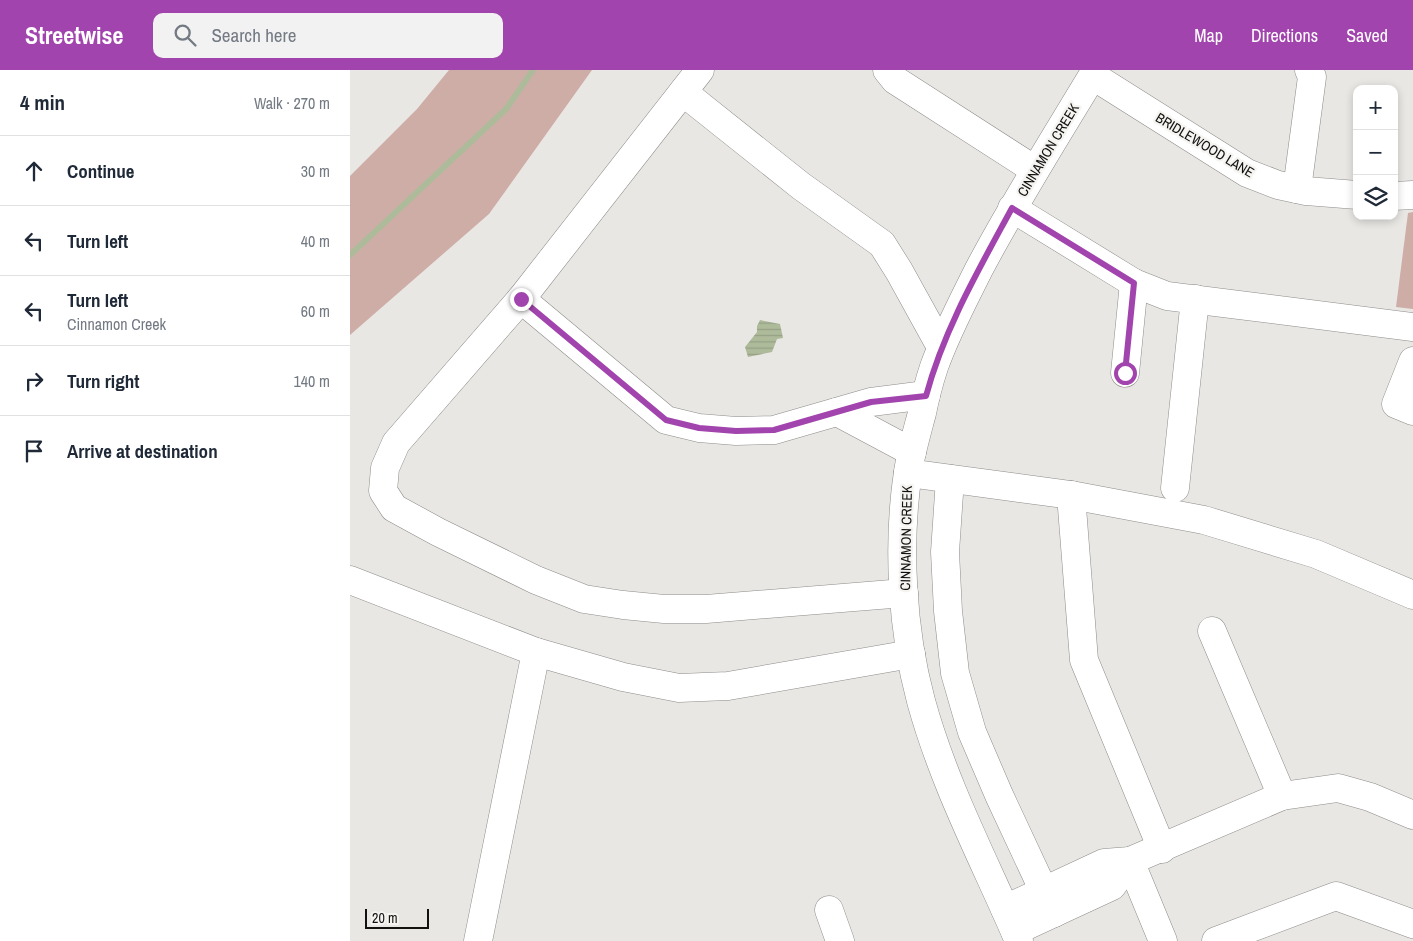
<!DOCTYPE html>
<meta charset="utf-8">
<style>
body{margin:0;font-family:"Archivo Narrow",sans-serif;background:#f2f2f3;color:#1f2937}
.controls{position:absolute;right:15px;top:15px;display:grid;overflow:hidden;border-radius:10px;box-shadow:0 2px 8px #0003}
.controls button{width:45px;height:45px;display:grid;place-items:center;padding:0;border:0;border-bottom:1px solid #e0e1e3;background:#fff;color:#1f2937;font:25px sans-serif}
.scale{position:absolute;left:15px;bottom:12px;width:64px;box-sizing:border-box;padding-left:5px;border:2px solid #111110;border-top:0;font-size:14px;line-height:18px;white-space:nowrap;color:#111110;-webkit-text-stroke:4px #f6f4f1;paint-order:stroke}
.stop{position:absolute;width:15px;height:15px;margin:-11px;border:4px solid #a244ad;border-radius:50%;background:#fff}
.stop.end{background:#a244ad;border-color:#fff;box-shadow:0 1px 5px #0008}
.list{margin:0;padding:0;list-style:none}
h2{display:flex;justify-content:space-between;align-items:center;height:65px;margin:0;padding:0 20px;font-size:21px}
h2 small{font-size:16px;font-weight:400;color:#747a83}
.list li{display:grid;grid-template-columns:32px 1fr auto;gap:15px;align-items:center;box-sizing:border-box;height:70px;padding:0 20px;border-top:1px solid #e0e1e3}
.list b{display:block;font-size:19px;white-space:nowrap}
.list p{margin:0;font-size:16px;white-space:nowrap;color:#747a83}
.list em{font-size:16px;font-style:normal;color:#747a83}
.icon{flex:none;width:28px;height:28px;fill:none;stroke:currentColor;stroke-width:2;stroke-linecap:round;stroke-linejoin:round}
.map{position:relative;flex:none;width:1063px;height:871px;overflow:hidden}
header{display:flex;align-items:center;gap:30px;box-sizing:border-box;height:70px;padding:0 25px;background:#a244ad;color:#fff}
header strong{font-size:24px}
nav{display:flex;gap:28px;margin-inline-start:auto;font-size:18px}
.search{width:350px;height:45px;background:#f2f2f3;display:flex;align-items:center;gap:12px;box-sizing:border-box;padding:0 18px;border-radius:10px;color:#747a83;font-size:19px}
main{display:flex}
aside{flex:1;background:#fff}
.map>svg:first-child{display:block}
.green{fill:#ceada6}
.water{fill:url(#water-rules)}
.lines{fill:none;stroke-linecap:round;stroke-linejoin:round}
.stream{stroke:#aebb9a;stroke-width:6}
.minor-casing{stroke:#8e8c8a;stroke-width:29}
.minor{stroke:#fff;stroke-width:28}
.route{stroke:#a244ad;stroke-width:6}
.labels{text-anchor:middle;stroke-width:4.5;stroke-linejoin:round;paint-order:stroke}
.street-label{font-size:14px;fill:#111110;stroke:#f6f4f1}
</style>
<header>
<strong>Streetwise</strong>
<div class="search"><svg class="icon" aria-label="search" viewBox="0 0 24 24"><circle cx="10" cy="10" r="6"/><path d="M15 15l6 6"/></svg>Search here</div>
<nav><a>Map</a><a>Directions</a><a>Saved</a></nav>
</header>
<main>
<aside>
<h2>4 min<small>Walk · 270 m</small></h2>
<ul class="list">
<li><svg class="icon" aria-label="ahead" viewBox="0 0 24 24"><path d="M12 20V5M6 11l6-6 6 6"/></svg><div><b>Continue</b></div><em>30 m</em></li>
<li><svg class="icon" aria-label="left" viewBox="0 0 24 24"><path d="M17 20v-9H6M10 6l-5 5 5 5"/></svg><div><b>Turn left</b></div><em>40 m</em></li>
<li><svg class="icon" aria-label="left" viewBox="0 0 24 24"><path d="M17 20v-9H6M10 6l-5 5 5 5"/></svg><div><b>Turn left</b><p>Cinnamon Creek</p></div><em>60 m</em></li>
<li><svg class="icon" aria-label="right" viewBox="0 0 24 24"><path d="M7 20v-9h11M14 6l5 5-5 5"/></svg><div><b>Turn right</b></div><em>140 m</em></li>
<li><svg class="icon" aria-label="arrive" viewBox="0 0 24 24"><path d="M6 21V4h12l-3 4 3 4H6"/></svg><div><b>Arrive at destination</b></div></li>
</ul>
</aside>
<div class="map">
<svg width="1063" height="871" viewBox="0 0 1063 871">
<defs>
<pattern id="water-rules" width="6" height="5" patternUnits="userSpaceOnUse" patternTransform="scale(1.25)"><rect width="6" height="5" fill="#aebb9a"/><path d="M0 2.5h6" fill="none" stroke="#95a084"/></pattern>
</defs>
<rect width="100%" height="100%" fill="#e9e7e4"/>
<g class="green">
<polygon points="99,0 242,0 139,144 0,265 0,106 67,39"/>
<polygon points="1063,142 1063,239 1046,237 1058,143"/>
</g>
<polygon class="water" points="410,250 430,254 433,268 427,269 422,282 398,287 395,277 407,262 407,256"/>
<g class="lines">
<polyline class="stream" points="0,185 156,39 183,0"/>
<defs>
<g id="minor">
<polyline points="350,0 171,229 46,373 35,398 33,421 44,438 88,462 186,510 234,529 273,535 314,539 356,539 554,523"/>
<polyline points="537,0 545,10 685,100"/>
<polyline points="743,6 897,103 928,115 956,121 1007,125"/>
<polyline points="333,22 451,116 532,174 549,201 591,277"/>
<polyline points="947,119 962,7 959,0"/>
<polyline points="1044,126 1063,125"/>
<polyline points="662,138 784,213 817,226 1063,257"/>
<polyline points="171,229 316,350 349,358 386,361 424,360 521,332 576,325"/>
<polyline points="1063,291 1046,334 1063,341"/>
<polyline points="775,303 784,213"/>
<polyline points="487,342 562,382"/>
<polyline points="558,403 721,425 854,450 966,484 1063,525"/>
<polyline points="600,409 595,482 598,541 605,603 622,662 649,725 704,843"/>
<polyline points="825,418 845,229"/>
<polyline points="721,425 734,590 812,779"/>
<polyline points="0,510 186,582 273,607 329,618 378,616 561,584"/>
<polyline points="862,561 932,726"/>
<polyline points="780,791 813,871"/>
<polyline points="655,839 754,793 780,791 932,726 988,718 1020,727 1063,745"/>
<polyline points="479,840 490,871"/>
<polyline points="665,861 762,816 780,791"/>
<polyline points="128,871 186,582"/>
<path d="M 669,871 C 635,792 594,715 571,631 C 552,561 547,475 558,402 C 561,382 567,362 572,343 C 575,328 579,312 584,297 C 596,263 613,231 629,199 C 665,131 706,66 746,0"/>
<polyline points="866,871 986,826 1063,854"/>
</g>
</defs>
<use href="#minor" class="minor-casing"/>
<use href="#minor" class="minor"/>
</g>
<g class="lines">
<path class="route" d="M 171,229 L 316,350 L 349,358 L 386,361 L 424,360 L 521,332 L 576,326 C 594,259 629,199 662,138 L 784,213 L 775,303"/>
</g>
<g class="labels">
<g class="street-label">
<text transform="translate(855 75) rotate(31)" y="5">BRIDLEWOOD LANE</text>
<text transform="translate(698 80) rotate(-59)" y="5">CINNAMON CREEK</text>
<text transform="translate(556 468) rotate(-89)" y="5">CINNAMON CREEK</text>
</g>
</g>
</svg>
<div class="controls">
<button>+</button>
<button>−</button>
<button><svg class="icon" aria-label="layers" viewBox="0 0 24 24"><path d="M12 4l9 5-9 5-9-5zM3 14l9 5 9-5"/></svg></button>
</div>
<div class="scale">20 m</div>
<div class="stop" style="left:775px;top:303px"></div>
<div class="stop end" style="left:171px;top:229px"></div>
</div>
</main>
